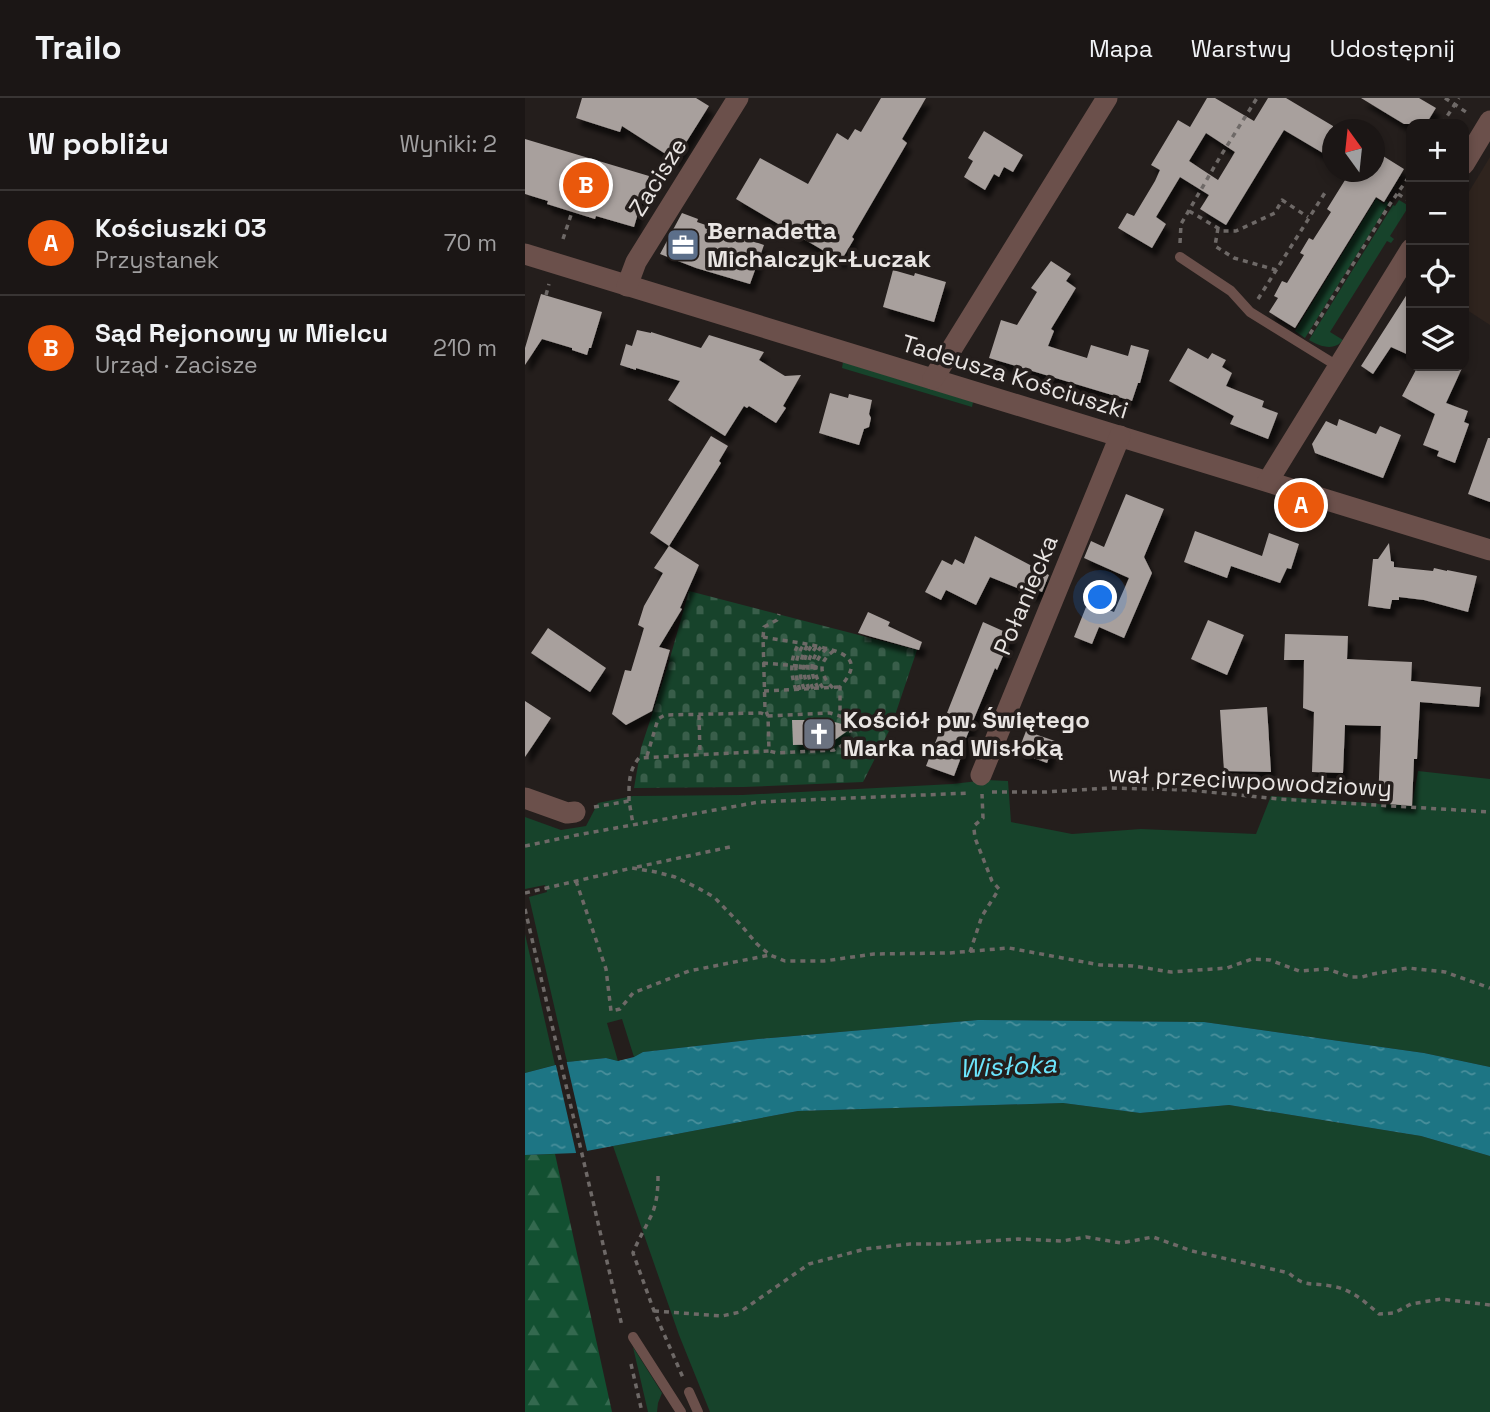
<!DOCTYPE html>
<html lang="pl">
<meta charset="utf-8">
<style>
body{margin:0;font-family:"Space Grotesk",sans-serif;background:#241f1e;color:#f1f3f6}
.controls{position:absolute;right:21px;top:21px;display:grid;overflow:hidden;border-radius:14px;box-shadow:0 4px 10px #0003}
.controls button{width:63px;height:63px;display:grid;place-items:center;padding:0;border:0;border-bottom:2px solid #393534;background:#1b1615;color:#f1f3f6;font:35px sans-serif}
.compass{position:absolute;left:797px;top:21px;width:63px;height:63px;border-radius:50%;background:#1b1615;box-shadow:0 4px 10px #0003;rotate:345deg}
.you{position:absolute;left:576px;top:500px;width:24px;height:24px;margin:-18px;border:5px solid #fff;border-radius:50%;background:#1a73e8;box-shadow:0 0 0 10px #1a73e833}
.badge{display:grid;place-items:center;width:46px;height:46px;border-radius:50%;background:#ea580c;color:#fff;font-size:23px;font-weight:700}
.pin{position:absolute;translate:-50% -50%;border:4px solid #fff;box-shadow:0 2px 7px #0006}
.list{margin:0;padding:0;list-style:none}
h2{display:flex;justify-content:space-between;align-items:center;height:91px;margin:0;padding:0 28px;font-size:30px}
h2 small{font-size:23px;font-weight:400;color:#a09fa0}
.list li{display:grid;grid-template-columns:46px 1fr auto;gap:21px;align-items:center;box-sizing:border-box;height:105px;padding:0 28px;border-top:2px solid #393534}
.list b{display:block;font-size:26px;white-space:nowrap}
.list p{margin:0;font-size:23px;white-space:nowrap;color:#a09fa0}
.list em{font-size:23px;font-style:normal;color:#a09fa0}
.icon{flex:none;width:38px;height:38px;fill:none;stroke:currentColor;stroke-width:2;stroke-linecap:round;stroke-linejoin:round}
.map{position:relative;flex:none;width:965px;height:1314px;overflow:hidden}
header{display:flex;align-items:center;gap:42px;box-sizing:border-box;height:98px;padding:0 35px;background:#1b1615;border-bottom:2px solid #393534}
header strong{font-size:33px}
nav{display:flex;gap:38px;margin-inline-start:auto;font-size:24px}
main{display:flex}
aside{flex:1;background:#1b1615}
.map>svg:first-child{display:block}
.built{fill:#2f241e}
.green{fill:#17432b}
.forest{fill:url(#forest-firs)}
.cemetery{fill:url(#cemetery-stones)}
.water{fill:url(#water-ripples)}
.pier{fill:#241e1c}
.building{fill:#a8a09d;fill-rule:evenodd;filter:url(#shadow)}
.lines{fill:none;stroke-linecap:round;stroke-linejoin:round}
.path{stroke:#6e6967;stroke-width:3.5;stroke-dasharray:5 5;stroke-linecap:butt}
.lane{stroke:#6b504b;stroke-width:10}
.street{stroke:#6b504b;stroke-width:21}
.labels{text-anchor:middle;stroke-width:7;stroke-linejoin:round;paint-order:stroke}
.street-label{font-size:24px;fill:#e9e5e3;stroke:#241e1c}
.poi-label{font-size:24px;font-weight:bold;fill:#e9e5e3;stroke:#241e1c;text-anchor:start}
.water-label{font-size:26px;font-style:italic;fill:#6ce4fb;stroke:#241e1c}
</style>
<header>
<strong>Trailo</strong>
<nav><a>Mapa</a><a>Warstwy</a><a>Udostępnij</a></nav>
</header>
<main>
<aside>
<h2>W pobliżu<small>Wyniki: 2</small></h2>
<ul class="list">
<li><span class="badge">A</span><div><b>Kościuszki 03</b><p>Przystanek</p></div><em>70 m</em></li>
<li><span class="badge">B</span><div><b>Sąd Rejonowy w Mielcu</b><p>Urząd · Zacisze</p></div><em>210 m</em></li>
</ul>
</aside>
<div class="map">
<svg width="965" height="1314" viewBox="0 0 965 1314">
<defs>
<pattern id="forest-firs" width="22" height="20" patternUnits="userSpaceOnUse" patternTransform="scale(1.75)"><rect width="22" height="20" fill="#125031"/><path d="M5 1l3.5 6h-7zM16 11l3.5 6h-7z" fill="#34694f"/></pattern>
<pattern id="cemetery-stones" width="16" height="16" patternUnits="userSpaceOnUse" patternTransform="scale(1.75)"><rect width="16" height="16" fill="#17432b"/><path d="M2 7V4a2 2 0 0 1 4 0v3zM10 15v-3a2 2 0 0 1 4 0v3z" fill="#395e4a"/></pattern>
<pattern id="water-ripples" width="26" height="14" patternUnits="userSpaceOnUse" patternTransform="scale(1.75)"><rect width="26" height="14" fill="#1d7584"/><path d="M2 4q2-2 4 0t4 0M15 11q2-2 4 0t4 0" fill="none" stroke="#498f9b"/></pattern>
<filter id="shadow"><feDropShadow dx="4.5" dy="8" stdDeviation="2" flood-color="#0009"/></filter>
</defs>
<rect width="100%" height="100%" fill="#241e1c"/>
<polygon class="built" points="965,59 965,227 939,210 939,102"/>
<g class="green">
<polygon points="851,101 859,106 861,103 864,105 780,240 770,233"/>
<path d="M 874,102 L 884,108 L 865,138 L 869,141 L 866,145 L 862,143 L 805,234 L 818,242 C 809,254 794,248 784,242 L 868,107 L 870,108 Z"/>
<polygon points="318,264 448,304 447,309 317,270"/>
<polygon points="893,673 965,681 965,969 899,955 679,924 453,922 233,941 118,954 109,959 97,921 82,925 93,963 81,960 42,964 4,799 22,794 20,787 0,791 0,719 36,732 61,728 73,705 108,698 217,697 427,686 462,682 483,683 486,724 547,736 616,731 731,736 746,698 887,708"/>
<polygon points="0,836 30,967 0,975"/>
<polygon points="538,1005 615,1015 704,1007 896,1038 965,1058 965,1314 185,1314 154,1237 88,1048 273,1013"/>
<polygon points="108,1249 137,1295 133,1305 132,1314 123,1314"/>
</g>
<polygon class="forest" points="30,1056 87,1314 0,1314 0,1057"/>
<polygon class="cemetery" points="164,493 392,552 366,629 338,684 218,689 109,690 116,650 141,574"/>
<polygon class="water" points="453,922 679,924 899,955 965,969 965,1058 896,1038 704,1007 615,1015 538,1005 273,1013 51,1055 0,1057 0,975 42,964 81,960 93,963 109,959 118,954 233,941"/>
<polygon class="pier" points="41,961 63,1057 52,1059 30,963"/>
<g class="building">
<polygon points="57,0 171,0 184,8 150,62 97,28 95,34 51,20"/>
<polygon points="356,0 401,0 377,41 382,45 327,139 329,141 316,163 211,101 235,60 283,86 312,35 323,42 330,31 336,34"/>
<path d="M 682,0 L 690,0 L 729,23 L 743,0 L 761,0 L 808,28 L 808,61 L 759,32 L 701,127 L 675,111 L 684,97 L 655,79 L 631,119 L 641,126 L 627,150 L 593,130 L 602,115 L 609,118 L 630,83 L 635,72 L 626,67 L 653,22 L 665,29 ZM 681,35 L 710,54 L 693,82 L 664,63 Z"/>
<polygon points="836,0 894,0 911,10 901,26 879,26"/>
<polygon points="459,33 498,57 488,74 479,69 474,79 469,76 460,92 439,79 448,63 443,60"/>
<polygon points="0,41 124,78 109,129 71,118 70,121 22,106 23,103 0,96"/>
<polygon points="850,53 879,71 859,104 851,99 770,230 744,214 753,200 749,198 757,183 762,185 779,157 775,155 784,140 788,142 806,114 802,111 825,74 850,74"/>
<polygon points="157,115 173,121 172,124 239,147 225,186 171,170 135,156"/>
<polygon points="526,163 546,176 541,183 551,190 526,231 529,233 523,248 562,260 566,247 603,258 606,247 624,252 615,285 613,285 607,303 464,260 476,222 492,227 512,194 506,190"/>
<polygon points="368,172 389,178 390,175 421,184 409,224 358,209"/>
<polygon points="886,190 886,258 866,249 848,276 836,268"/>
<polygon points="16,196 77,214 66,250 64,250 62,257 47,252 47,250 17,241 0,267 0,250"/>
<polygon points="112,232 126,235 126,234 176,250 184,237 239,254 234,262 260,278 276,277 258,308 261,310 251,325 224,308 222,310 219,308 200,338 143,302 155,283 111,270 111,272 95,267 101,246 107,248"/>
<polygon points="663,250 683,261 687,255 701,262 697,269 707,275 701,288 739,303 737,309 753,315 743,341 705,326 709,318 644,283"/>
<polygon points="893,268 938,268 921,305 943,313 939,324 944,326 930,365 912,358 914,353 898,347 910,316 877,298"/>
<polygon points="305,295 323,300 324,296 347,302 344,316 346,320 344,329 339,331 334,347 294,335"/>
<polygon points="814,321 851,336 855,328 876,337 858,380 790,355 787,346 801,323 812,328"/>
<polygon points="186,338 203,348 194,363 196,365 144,448 125,435"/>
<polygon points="963,340 965,340 965,404 943,396"/>
<polygon points="601,396 639,411 619,459 627,475 599,540 574,529 567,546 549,539 561,509 567,511 569,506 589,514 604,480 559,460 566,443 579,449"/>
<polygon points="670,433 737,458 744,435 774,446 766,471 762,470 755,485 706,468 702,480 659,464"/>
<polygon points="450,438 524,477 517,494 512,492 510,497 465,479 451,507 421,492 416,502 400,494 417,462 427,467 430,461 439,466"/>
<polygon points="864,445 866,463 869,464 869,469 908,473 909,470 922,473 922,472 952,478 943,514 899,502 874,499 874,502 867,502 865,511 843,508 848,461 853,461"/>
<polygon points="144,448 174,467 155,510 157,511 134,549 145,552 127,613 101,627 87,616 100,572 106,573 119,530 113,527 119,508 138,475 129,470"/>
<polygon points="343,514 365,524 363,528 397,544 394,552 333,535"/>
<polygon points="683,522 719,537 702,577 666,561"/>
<polygon points="458,524 487,537 472,572 470,570 439,645 441,646 429,678 401,668"/>
<polygon points="23,530 81,570 65,594 6,555"/>
<polygon points="760,536 823,538 822,561 887,564 886,583 956,589 954,609 895,604 892,661 889,661 887,708 853,705 856,628 820,627 818,675 787,674 789,614 778,610 779,562 759,562"/>
<polygon points="0,603 26,620 0,659"/>
<polygon points="742,609 746,674 699,673 695,612"/>
<polygon points="267,622 302,622 328,629 304,646 268,647"/>
<polygon points="501,633 530,643 522,665 493,654"/>
</g>
<g class="lines">
<g class="path">
<polyline points="920,0 944,16"/>
<polyline points="917,26 934,0"/>
<polyline points="873,96 886,104"/>
<polyline points="664,113 698,133 711,133 750,115 757,102 783,119"/>
<polyline points="693,130 690,148 709,160 751,172"/>
<polyline points="38,141 47,114"/>
<polyline points="655,145 656,126 695,59 732,0"/>
<polyline points="21,197 24,186"/>
<polyline points="733,201 801,93"/>
<polyline points="785,236 865,106 886,76"/>
<polyline points="238,539 239,529 252,522 254,516"/>
<polyline points="238,565 297,570"/>
<path d="M 293,590 C 285,575 284,563 296,549"/>
<path d="M 298,590 C 286,574 288,564 302,550"/>
<path d="M 308,590 C 294,576 292,564 310,552"/>
<path d="M 279,591 C 273,574 274,562 283,546"/>
<path d="M 284,591 C 277,575 276,562 287,547"/>
<path d="M 288,591 C 281,575 280,562 292,548"/>
<path d="M 271,592 C 265,574 265,561 274,545"/>
<path d="M 275,592 C 269,575 269,561 279,546"/>
<polyline points="239,593 315,589"/>
<polyline points="174,617 175,656"/>
<polyline points="122,658 133,621 140,617 236,615 243,618 305,615 321,620 325,626 326,637 323,644 309,652 252,655 244,653"/>
<polyline points="467,694 521,694 584,690 663,692 753,701 965,714"/>
<path d="M 104,703 C 104,687 103,673 114,660 L 244,653 L 243,618 L 240,611 L 238,539 C 254,542 271,544 287,547 C 313,553 343,558 315,589 L 315,617"/>
<polyline points="69,709 104,703 108,726"/>
<polyline points="0,748 52,737 234,704 445,695"/>
<polyline points="112,769 205,749"/>
<polyline points="51,783 81,871 86,913 95,911 108,895 164,873 245,857"/>
<polyline points="0,795 107,770 131,774 150,779 171,789 189,799 215,826 232,846 245,857 260,863 299,863 349,856 424,855 484,850 575,867 608,868 646,874 702,870 727,861 745,862 774,873 802,871 826,879 837,879 848,876 883,870 920,874 965,890"/>
<polyline points="0,811 97,1228"/>
<polyline points="445,854 457,818 474,791 467,783 450,740 449,731 450,727 458,720 457,696"/>
<path d="M 133,1078 C 133,1091 132,1106 126,1118 C 120,1131 113,1142 108,1155 L 129,1213 L 159,1282"/>
<path d="M 129,1213 L 197,1218 L 215,1214 L 284,1166 L 340,1151 L 385,1146 L 419,1146 L 493,1141 L 537,1143 L 561,1139 L 596,1145 L 628,1139 L 667,1153 L 764,1175 C 780,1190 786,1184 806,1188 C 826,1191 839,1203 854,1216 L 869,1215 L 886,1206 L 916,1201 L 965,1207"/>
<polyline points="106,1266 117,1314"/>
</g>
<g class="lane">
<polyline points="655,159 706,193 725,214 814,269"/>
<polyline points="108,1239 156,1314"/>
<polyline points="164,1294 173,1314"/>
</g>
<g class="street">
<polyline points="939,66 965,23"/>
<polyline points="0,156 965,452"/>
<polyline points="102,188 111,164 213,0"/>
<polyline points="408,281 582,0"/>
<polyline points="743,383 886,151"/>
<polyline points="456,677 595,338"/>
<polyline points="0,700 42,715 50,714"/>
</g>
</g>
<defs>
<symbol id="office-square" viewBox="-11 -11 22 22"><rect x="-9" y="-9" width="18" height="18" rx="4" fill="#5c6f8a" stroke="#241e1c"/><path d="M-6-3h4V-5.5h4V-3h4V5H-6ZM-1-4.5V-3h2v-1.5ZM-6 0V1H6V0Z" fill="#fff"/></symbol>
<symbol id="church-square" viewBox="-11 -11 22 22"><rect x="-9" y="-9" width="18" height="18" rx="4" fill="#6b7280" stroke="#241e1c"/><path d="M-1.2-6h2.4v3.5h3.3v2.4h-3.3V6h-2.4V-.1h-3.3v-2.4h3.3Z" fill="#fff"/></symbol>
</defs>
<g fill-rule="evenodd">
<use href="#office-square" x="139" y="128" width="38" height="38"/>
<use href="#church-square" x="275" y="617" width="38" height="38"/>
</g>
<g class="labels">
<g class="street-label">
<text transform="translate(133 79) rotate(-58)" y="8">Zacisze</text>
<text transform="translate(490 279) rotate(17)" y="8">Tadeusza Kościuszki</text>
<text transform="translate(501 497) rotate(-67)" y="8">Połaniecka</text>
<text transform="translate(725 683) rotate(3)" y="8">wał przeciwpowodziowy</text>
</g>
<g class="poi-label">
<text x="182" y="141">Bernadetta<tspan x="182" dy="28">Michalczyk-Łuczak</tspan></text>
<text x="318" y="630">Kościół pw. Świętego<tspan x="318" dy="28">Marka nad Wisłoką</tspan></text>
</g>
<g class="water-label">
<text transform="translate(483 968) rotate(-3)" y="9">Wisłoka</text>
</g>
</g>
</svg>
<div class="controls">
<button>+</button>
<button>−</button>
<button><svg class="icon" aria-label="locate" viewBox="0 0 24 24"><circle cx="12" cy="12" r="6"/><path d="M12 2v4M12 18v4M2 12h4M18 12h4"/></svg></button>
<button><svg class="icon" aria-label="layers" viewBox="0 0 24 24"><path d="M12 4l9 5-9 5-9-5zM3 14l9 5 9-5"/></svg></button>
</div>
<svg class="compass" viewBox="-18 -18 36 36"><path d="M0-13l5 13h-10z" fill="#e53935"/><path d="M0 13l5-13h-10z" fill="#a09fa0"/></svg>
<div class="you"></div>
<div class="pin badge" style="left:776px;top:407px">A</div>
<div class="pin badge" style="left:61px;top:87px">B</div>
</div>
</main>
